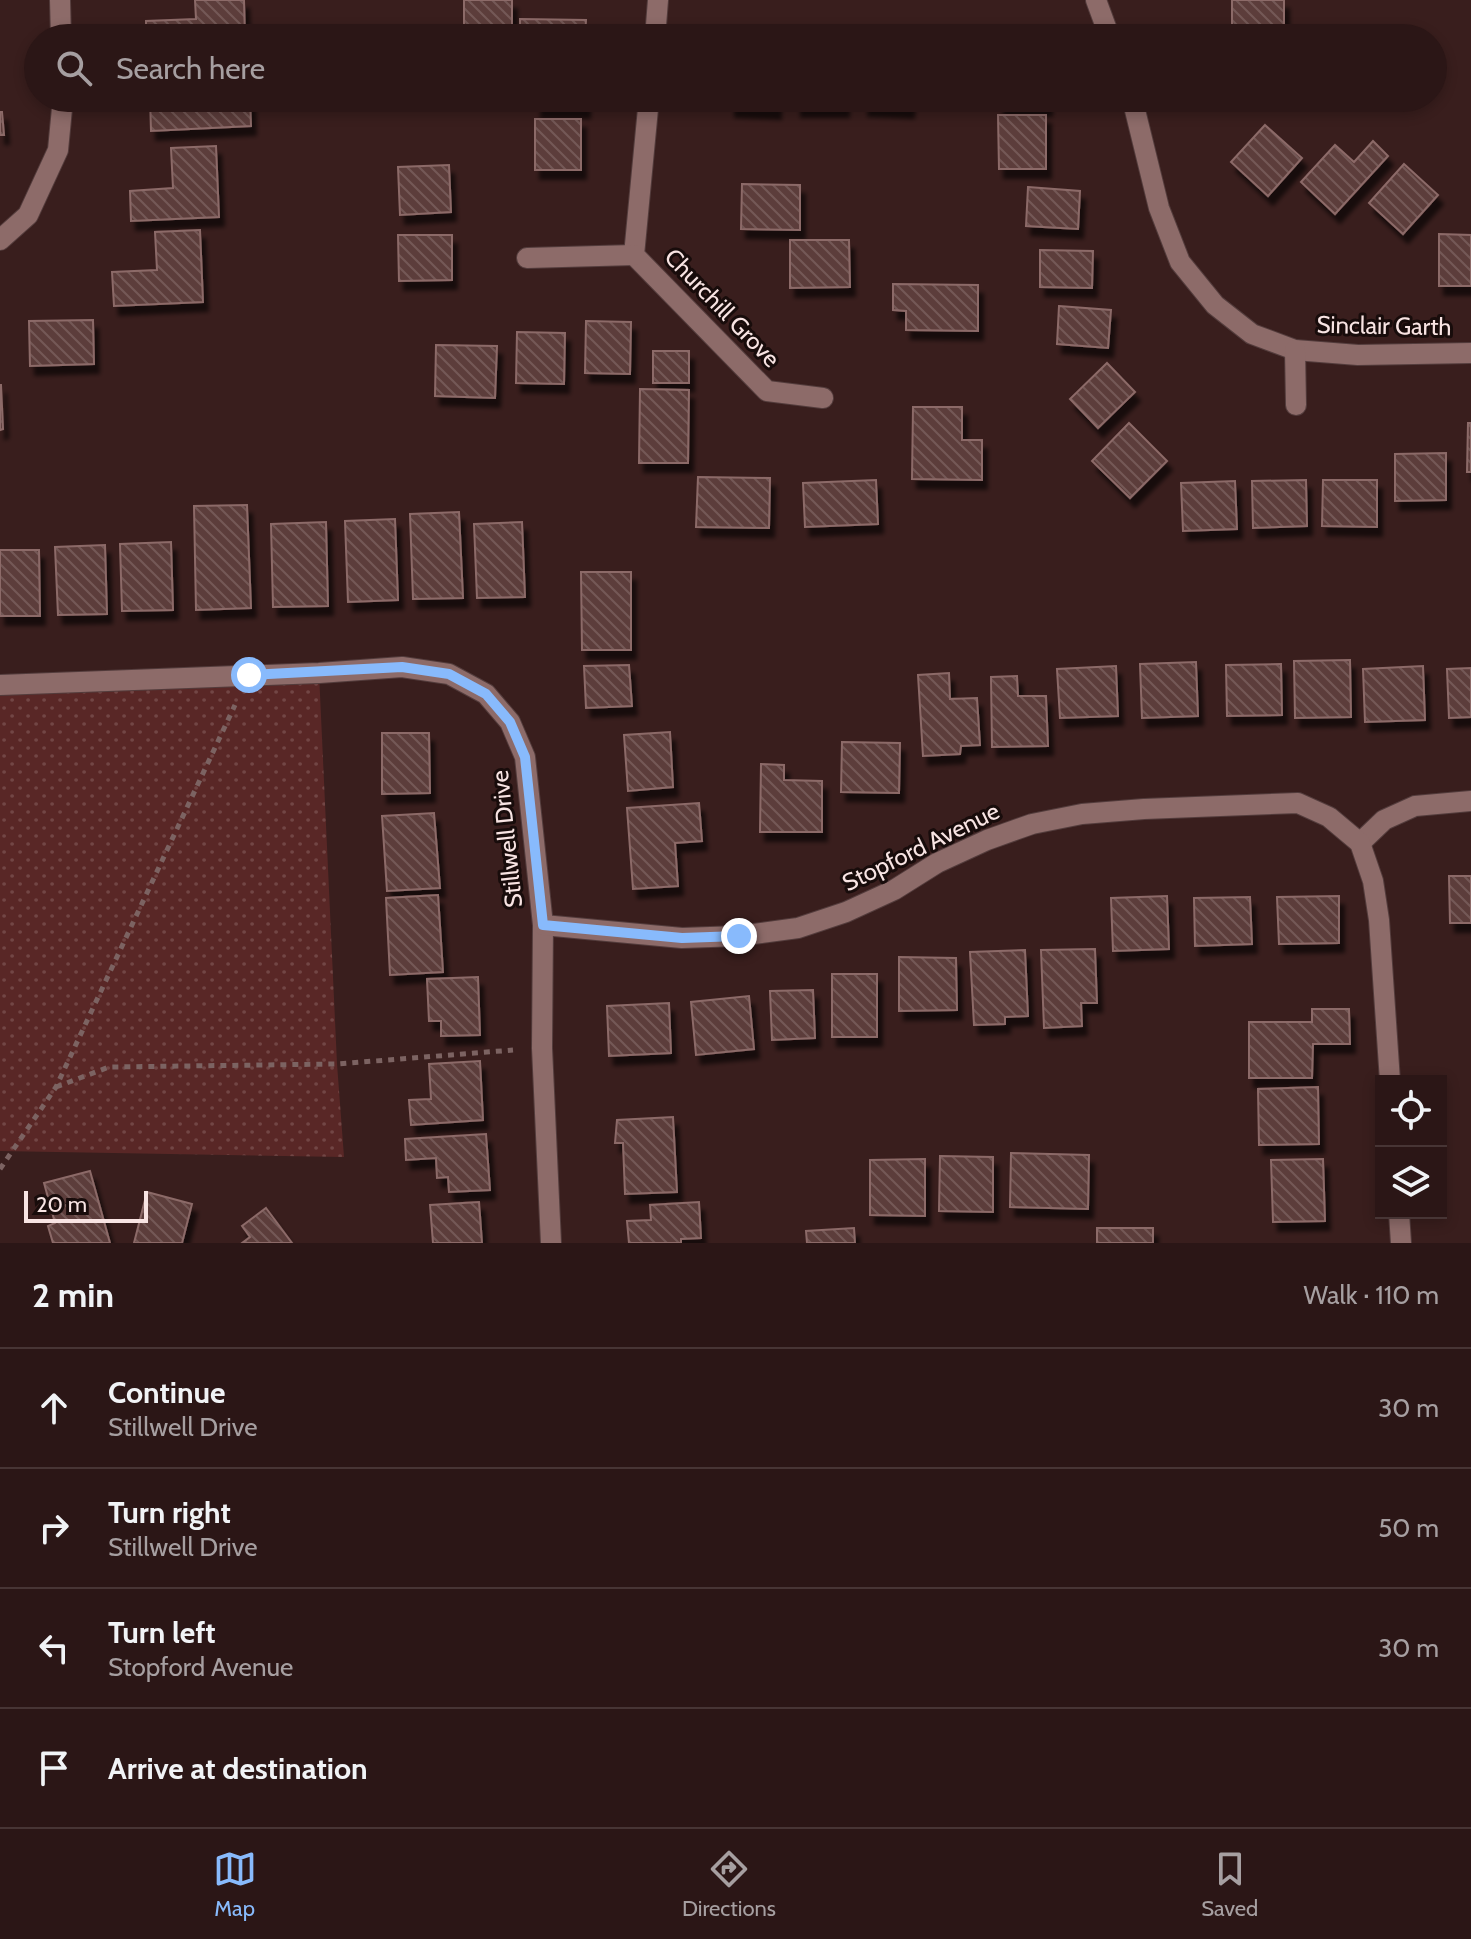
<!DOCTYPE html>
<meta charset="utf-8">
<style>
body{margin:0;font-family:Cabin,sans-serif;background:#331f1f;color:#f1f3f6}
.controls{position:absolute;right:24px;bottom:24px;display:grid;overflow:hidden;border-radius:0px;box-shadow:0 4px 12px #0003}
.controls button{width:72px;height:72px;display:grid;place-items:center;padding:0;border:0;border-bottom:2px solid #473535;background:#2b1616;color:#f1f3f6;font:40px sans-serif}
.scale{position:absolute;left:24px;bottom:20px;width:124px;box-sizing:border-box;padding-left:8px;border:4px solid #f8e4e3;border-top:0;font-size:22px;line-height:28px;white-space:nowrap;color:#f8e4e3;-webkit-text-stroke:6px #180c0b;paint-order:stroke}
.stop{position:absolute;width:24px;height:24px;margin:-18px;border:6px solid #88bafc;border-radius:50%;background:#fff}
.stop.end{background:#88bafc;border-color:#fff;box-shadow:0 2px 8px #0008}
.list{margin:0;padding:0;list-style:none}
h2{display:flex;justify-content:space-between;align-items:center;height:104px;margin:0;padding:0 32px;font-size:34px}
h2 small{font-size:26px;font-weight:400;color:#a69fa1}
.list li{display:grid;grid-template-columns:52px 1fr auto;gap:24px;align-items:center;box-sizing:border-box;height:120px;padding:0 32px;border-top:2px solid #473535}
.list b{display:block;font-size:30px;white-space:nowrap}
.list p{margin:0;font-size:26px;white-space:nowrap;color:#a69fa1}
.list em{font-size:26px;font-style:normal;color:#a69fa1}
.icon{flex:none;width:44px;height:44px;fill:none;stroke:currentColor;stroke-width:2;stroke-linecap:round;stroke-linejoin:round}
.map{position:relative;flex:none;width:1471px;height:1243px;overflow:hidden}
.search{position:absolute;background:#2b1616;box-shadow:0 4px 12px #0003;left:24px;right:24px;top:24px;height:88px;display:flex;align-items:center;gap:20px;box-sizing:border-box;padding:0 28px;border-radius:44px;color:#a69fa1;font-size:30px}
.sheet{height:584px;background:#2b1616}
nav{display:flex;justify-content:space-around;align-items:center;box-sizing:border-box;height:112px;border-top:2px solid #473535;background:#2b1616;font-size:22px;color:#a69fa1}
nav a{display:grid;justify-items:center;gap:4px}
nav .on{color:#88bafc}
.map>svg:first-child{display:block}
.grass{fill:url(#grass-dots)}
.building{fill:url(#building-back-hatch);stroke:#8c6a68;stroke-width:2;filter:url(#shadow)}
.lines{fill:none;stroke-linecap:round;stroke-linejoin:round}
.minor-casing{stroke:#533c3c;stroke-width:22}
.path{stroke:#7c6362;stroke-width:5;stroke-dasharray:6 6;stroke-linecap:butt}
.minor{stroke:#8d6b69;stroke-width:20}
.route{stroke:#88bafc;stroke-width:10}
.labels{text-anchor:middle;stroke-width:6;stroke-linejoin:round;paint-order:stroke}
.street-label{font-size:24px;fill:#f8e4e3;stroke:#180c0b}
</style>
<div class="map">
<svg width="1471" height="1243" viewBox="0 0 1471 1243">
<defs>
<pattern id="grass-dots" width="8" height="8" patternUnits="userSpaceOnUse" patternTransform="scale(2)"><rect width="8" height="8" fill="#592726"/><path d="M2 2h.1M6 6h.1" fill="none" stroke="#724645" stroke-width="1.8" stroke-linecap="round"/></pattern>
<pattern id="building-back-hatch" width="6" height="6" patternUnits="userSpaceOnUse" patternTransform="scale(2)"><rect width="6" height="6" fill="#5c3d3b"/><path d="M-1 5l2 2M0 0l6 6M5-1l2 2" fill="none" stroke="#745957"/></pattern>
<filter id="shadow"><feDropShadow dx="5" dy="9" stdDeviation="2" flood-color="#0009"/></filter>
</defs>
<rect width="100%" height="100%" fill="#391e1d"/>
<polygon class="grass" points="319,673 337,1064 344,1157 0,1151 0,685"/>
<g class="building">
<polygon points="195,0 244,0 245,38 146,38 146,21 196,19"/>
<rect x="464" y="0" width="48" height="38"/>
<rect x="1232" y="0" width="52" height="27"/>
<polygon points="520,19 586,20 585,38 520,38"/>
<rect x="1232" y="36" width="53" height="2"/>
<polygon points="150,98 250,98 251,126 151,131"/>
<polygon points="537,98 585,98 585,109 536,109"/>
<polygon points="730,98 776,98 776,110 730,108"/>
<rect x="796" y="98" width="48" height="10"/>
<polygon points="864,98 910,98 909,109 863,107"/>
<rect x="999" y="98" width="48" height="9"/>
<polygon points="0,112 2,112 4,135 0,135"/>
<polygon points="998,115 1046,115 1046,169 999,169"/>
<rect x="535" y="119" width="46" height="51"/>
<polygon points="1265,125 1302,158 1268,196 1231,162"/>
<polygon points="1373,141 1388,156 1335,214 1301,182 1335,145 1354,162"/>
<polygon points="216,146 219,217 131,221 130,191 173,188 171,148"/>
<polygon points="1404,164 1438,195 1403,234 1369,203"/>
<polygon points="449,165 451,212 400,215 398,167"/>
<polygon points="742,184 800,185 800,230 741,229"/>
<polygon points="1028,187 1080,191 1078,229 1026,226"/>
<polygon points="200,230 203,302 114,306 112,272 157,270 155,232"/>
<polygon points="1439,234 1471,235 1471,286 1439,286"/>
<polygon points="398,235 452,235 452,280 399,281"/>
<polygon points="790,240 849,240 850,287 790,288"/>
<polygon points="1040,250 1093,251 1092,288 1040,287"/>
<polygon points="893,284 978,285 978,331 906,330 906,311 893,310"/>
<polygon points="1059,306 1111,310 1108,348 1057,344"/>
<polygon points="93,320 94,364 30,366 29,321"/>
<polygon points="586,321 631,322 630,374 585,373"/>
<polygon points="517,332 565,333 564,384 516,383"/>
<polygon points="436,345 497,346 495,398 435,396"/>
<rect x="653" y="351" width="36" height="32"/>
<polygon points="1107,363 1135,392 1098,428 1070,399"/>
<polygon points="1,385 3,429 0,430 0,385"/>
<polygon points="640,389 689,390 688,463 639,463"/>
<polygon points="913,407 962,407 962,440 982,440 982,480 912,479"/>
<polygon points="1129,423 1167,461 1130,498 1092,461"/>
<polygon points="1468,423 1471,423 1471,472 1467,472"/>
<polygon points="1446,453 1446,500 1395,501 1395,454"/>
<polygon points="698,477 770,478 769,528 696,527"/>
<polygon points="876,480 878,524 805,527 803,483"/>
<polygon points="1306,480 1307,526 1253,528 1252,481"/>
<polygon points="1323,480 1377,480 1377,527 1322,526"/>
<polygon points="1235,481 1237,529 1183,531 1181,483"/>
<polygon points="247,505 251,608 196,610 194,506"/>
<polygon points="459,512 463,598 413,599 410,514"/>
<polygon points="395,519 398,600 348,602 345,521"/>
<polygon points="326,522 328,606 273,607 271,524"/>
<polygon points="522,522 525,597 477,598 474,524"/>
<polygon points="171,542 173,610 122,611 120,544"/>
<polygon points="105,545 107,614 58,615 55,547"/>
<polygon points="0,550 39,550 40,616 0,616"/>
<polygon points="581,572 631,572 631,650 582,650"/>
<polygon points="1350,660 1351,717 1295,718 1294,661"/>
<polygon points="1196,662 1198,716 1142,718 1140,664"/>
<polygon points="1281,664 1282,715 1227,716 1226,665"/>
<polygon points="629,665 632,706 586,708 584,666"/>
<polygon points="1116,666 1118,716 1060,718 1057,669"/>
<polygon points="1423,666 1425,720 1365,722 1363,669"/>
<polygon points="1471,668 1471,717 1449,718 1447,669"/>
<polygon points="949,673 950,699 977,698 980,745 961,746 960,754 923,756 918,675"/>
<polygon points="1017,676 1018,696 1046,696 1048,746 992,747 991,677"/>
<polygon points="670,732 673,787 628,791 624,735"/>
<polygon points="382,733 429,733 430,793 382,794"/>
<polygon points="842,742 900,743 899,793 841,792"/>
<polygon points="761,764 784,765 784,780 822,781 822,832 760,832"/>
<polygon points="699,803 702,841 675,843 678,886 633,889 627,808"/>
<polygon points="434,813 440,888 387,891 382,816"/>
<polygon points="1449,876 1471,876 1471,923 1450,923"/>
<polygon points="438,895 443,972 390,975 386,898"/>
<polygon points="1167,896 1169,949 1113,951 1111,898"/>
<polygon points="1339,896 1339,943 1279,944 1277,897"/>
<polygon points="1250,897 1252,944 1195,946 1194,898"/>
<polygon points="1095,949 1097,1003 1081,1003 1082,1026 1044,1028 1041,950"/>
<polygon points="1025,950 1028,1016 1005,1017 1005,1024 974,1025 970,952"/>
<polygon points="899,957 956,958 957,1010 899,1011"/>
<rect x="832" y="974" width="45" height="63"/>
<polygon points="478,977 480,1035 441,1036 441,1021 429,1021 427,979"/>
<polygon points="813,990 815,1038 772,1040 770,991"/>
<polygon points="749,996 754,1049 696,1055 691,1002"/>
<polygon points="669,1003 671,1053 609,1056 607,1006"/>
<polygon points="1312,1009 1349,1009 1350,1044 1313,1044 1312,1078 1249,1078 1249,1022 1312,1022"/>
<polygon points="480,1061 483,1120 411,1125 409,1100 431,1099 429,1064"/>
<polygon points="1318,1087 1319,1144 1259,1145 1258,1089"/>
<polygon points="673,1117 677,1192 625,1194 623,1143 615,1143 617,1120"/>
<polygon points="486,1134 490,1190 449,1192 448,1177 437,1178 436,1158 406,1160 405,1139"/>
<polygon points="1011,1153 1089,1155 1088,1209 1010,1207"/>
<polygon points="940,1156 993,1157 993,1212 939,1211"/>
<polygon points="925,1159 925,1216 870,1215 870,1160"/>
<polygon points="1323,1159 1325,1221 1273,1222 1271,1160"/>
<polygon points="90,1171 110,1243 53,1243 48,1226 55,1223 44,1183"/>
<polygon points="147,1192 192,1204 182,1243 134,1243"/>
<polygon points="479,1202 482,1243 433,1243 430,1205"/>
<polygon points="699,1202 701,1238 681,1239 681,1243 629,1243 627,1221 651,1220 650,1205"/>
<polygon points="266,1208 292,1243 242,1243 250,1237 242,1226"/>
<polygon points="854,1228 855,1243 807,1243 806,1231"/>
<rect x="1097" y="1228" width="56" height="15"/>
</g>
<g class="lines">
<defs>
<g id="minor">
<polyline points="60,0 61,38"/>
<polyline points="1096,0 1110,38"/>
<polyline points="655,38 658,0"/>
<polyline points="649,98 634,255 767,391 823,398"/>
<polyline points="1132,98 1159,208 1180,262 1215,305 1252,334 1295,350 1358,355 1471,353"/>
<polyline points="0,240 28,215 58,150 63,98"/>
<polyline points="527,258 634,255"/>
<polyline points="1295,350 1296,405"/>
<polyline points="0,685 319,673 402,667 449,674 486,694 510,722 525,757 543,925 542,1048 551,1243"/>
<polyline points="1360,843 1384,820 1415,806 1471,801"/>
<polyline points="543,925 682,938 739,936 798,928 846,912 894,890 937,863 987,840 1032,824 1082,814 1144,809 1298,803 1329,817 1360,843 1373,881 1379,920 1390,1081"/>
<polyline points="1399,1213 1401,1243"/>
</g>
</defs>
<use href="#minor" class="minor-casing"/>
<g class="path">
<polyline points="56,1087 109,1067 337,1064 513,1050"/>
<polyline points="0,1169 56,1087 235,705"/>
</g>
<use href="#minor" class="minor"/>
</g>
<g class="lines">
<polyline class="route" points="249,675 402,667 449,674 486,694 510,722 525,757 543,925 682,938 739,936"/>
</g>
<g class="labels">
<g class="street-label">
<text transform="translate(722 308) rotate(46)" y="8">Churchill Grove</text>
<text transform="translate(1384 326) rotate(1)" y="8">Sinclair Garth</text>
<text transform="translate(507 839) rotate(-96)" y="8">Stillwell Drive</text>
<text transform="translate(921 847) rotate(-26)" y="8">Stopford Avenue</text>
</g>
</g>
</svg>
<div class="controls">
<button><svg class="icon" aria-label="locate" viewBox="0 0 24 24"><circle cx="12" cy="12" r="6"/><path d="M12 2v4M12 18v4M2 12h4M18 12h4"/></svg></button>
<button><svg class="icon" aria-label="layers" viewBox="0 0 24 24"><path d="M12 4l9 5-9 5-9-5zM3 14l9 5 9-5"/></svg></button>
</div>
<div class="scale">20 m</div>
<div class="stop" style="left:249px;top:675px"></div>
<div class="stop end" style="left:739px;top:936px"></div>
<div class="search"><svg class="icon" aria-label="search" viewBox="0 0 24 24"><circle cx="10" cy="10" r="6"/><path d="M15 15l6 6"/></svg>Search here</div>
</div>
<section class="sheet">
<h2>2 min<small>Walk · 110 m</small></h2>
<ul class="list">
<li><svg class="icon" aria-label="ahead" viewBox="0 0 24 24"><path d="M12 20V5M6 11l6-6 6 6"/></svg><div><b>Continue</b><p>Stillwell Drive</p></div><em>30 m</em></li>
<li><svg class="icon" aria-label="right" viewBox="0 0 24 24"><path d="M7 20v-9h11M14 6l5 5-5 5"/></svg><div><b>Turn right</b><p>Stillwell Drive</p></div><em>50 m</em></li>
<li><svg class="icon" aria-label="left" viewBox="0 0 24 24"><path d="M17 20v-9H6M10 6l-5 5 5 5"/></svg><div><b>Turn left</b><p>Stopford Avenue</p></div><em>30 m</em></li>
<li><svg class="icon" aria-label="arrive" viewBox="0 0 24 24"><path d="M6 21V4h12l-3 4 3 4H6"/></svg><div><b>Arrive at destination</b></div></li>
</ul>
</section>
<nav>
<a class="on"><svg class="icon" aria-label="map" viewBox="0 0 24 24"><path d="M3 6l6-2 6 2 6-2v14l-6 2-6-2-6 2zM9 4v14M15 6v14"/></svg>Map</a>
<a><svg class="icon" aria-label="directions" viewBox="0 0 24 24"><path d="M12 3l9 9-9 9-9-9zM9 14v-3h6M13 9l2 2-2 2"/></svg>Directions</a>
<a><svg class="icon" aria-label="saved" viewBox="0 0 24 24"><path d="M7 4h10v16l-5-4-5 4z"/></svg>Saved</a>
</nav>
